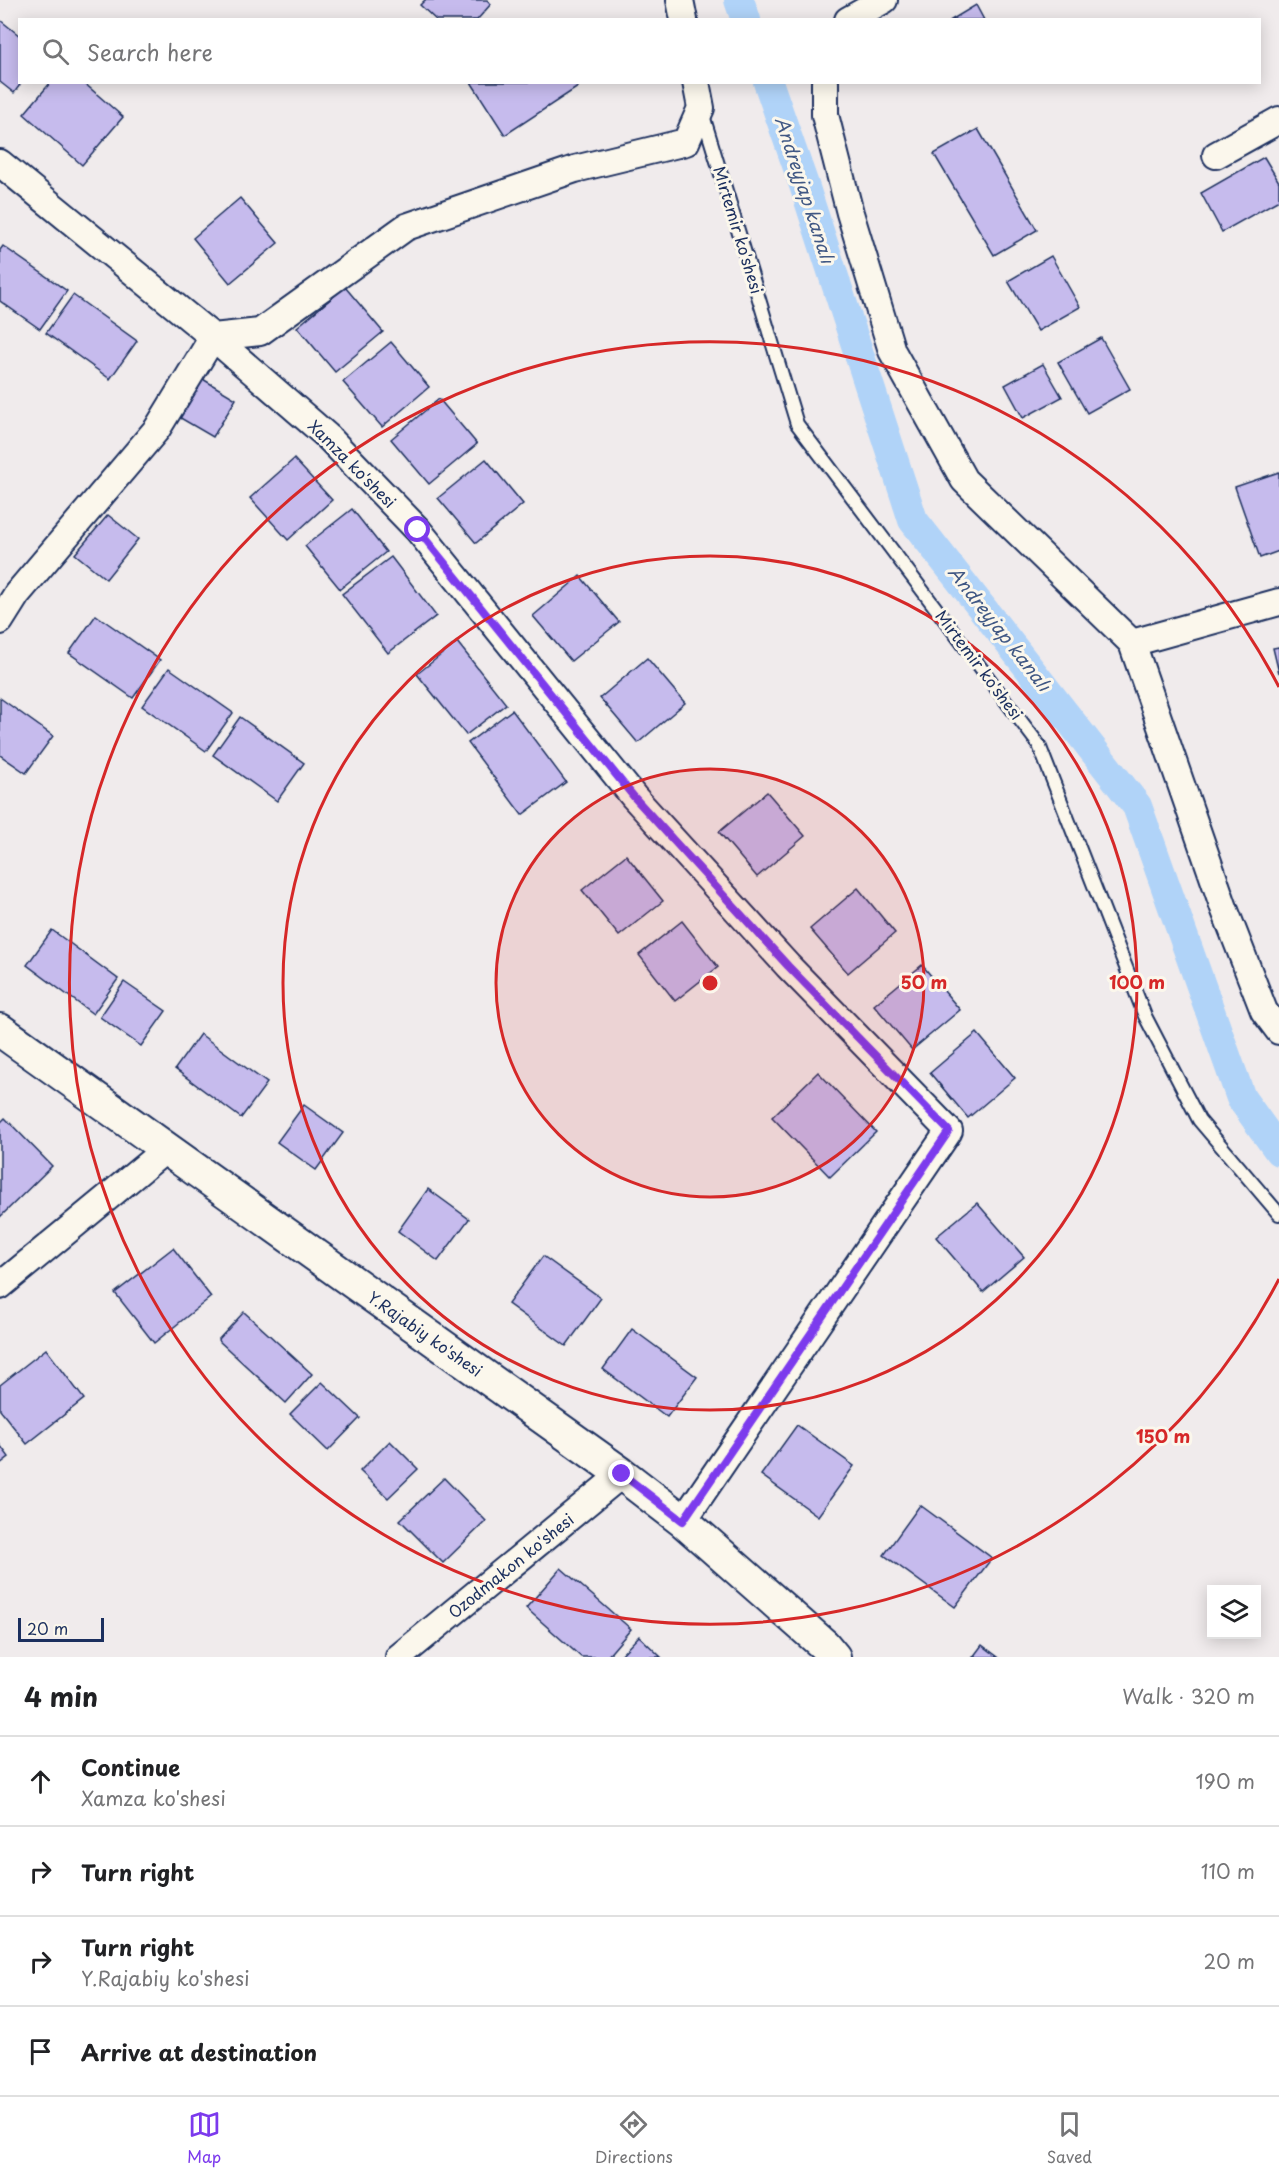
<!DOCTYPE html>
<meta charset="utf-8">
<style>
body{margin:0;font-family:"Playpen Sans",sans-serif;background:#f6f6f6;color:#202124}
.controls{position:absolute;right:18px;bottom:18px;display:grid;overflow:hidden;border-radius:0px;box-shadow:0 3px 15px #0003}
.controls button{width:54px;height:54px;display:grid;place-items:center;padding:0;border:0;border-bottom:2px solid #e0e0e0;background:#fff;color:#202124;font:30px sans-serif}
.scale{position:absolute;left:18px;bottom:15px;width:86px;box-sizing:border-box;padding-left:6px;border:3px solid #1b2f5e;border-top:0;font-size:16px;line-height:21px;white-space:nowrap;color:#1b2f5e;-webkit-text-stroke:4px #fbf7ec;paint-order:stroke}
.stop{position:absolute;width:18px;height:18px;margin:-14px;border:4px solid #7c3aed;border-radius:50%;background:#fff}
.stop.end{background:#7c3aed;border-color:#fff;box-shadow:0 2px 6px #0008}
.list{margin:0;padding:0;list-style:none}
h2{display:flex;justify-content:space-between;align-items:center;height:78px;margin:0;padding:0 24px;font-size:26px}
h2 small{font-size:20px;font-weight:400;color:#757577}
.list li{display:grid;grid-template-columns:39px 1fr auto;gap:18px;align-items:center;box-sizing:border-box;height:90px;padding:0 24px;border-top:2px solid #e0e0e0}
.list b{display:block;font-size:22px;white-space:nowrap}
.list p{margin:0;font-size:20px;white-space:nowrap;color:#757577}
.list em{font-size:20px;font-style:normal;color:#757577}
.icon{flex:none;width:33px;height:33px;fill:none;stroke:currentColor;stroke-width:2;stroke-linecap:round;stroke-linejoin:round}
.map{position:relative;flex:none;width:1279px;height:1657px;overflow:hidden}
.search{position:absolute;background:#fff;box-shadow:0 3px 15px #0003;left:18px;right:18px;top:18px;height:66px;display:flex;align-items:center;gap:15px;box-sizing:border-box;padding:0 21px;border-radius:0px;color:#757577;font-size:22px}
.sheet{height:438px;background:#fff}
nav{display:flex;justify-content:space-around;align-items:center;box-sizing:border-box;height:84px;border-top:2px solid #e0e0e0;background:#fff;font-size:16px;color:#757577}
nav a{display:grid;justify-items:center;gap:3px}
nav .on{color:#7c3aed}
.map>svg:first-child{display:block}
.lines{fill:none;stroke-linecap:round;stroke-linejoin:round}
.canal{stroke:#b0d3f8;stroke-width:30}
.building{fill:#c6bbed;stroke:#1b2f5e;stroke-width:1.5}
.service-casing{stroke:#1b2f5e;stroke-width:16}
.minor-casing{stroke:#1b2f5e;stroke-width:30}
.tertiary-casing{stroke:#1b2f5e;stroke-width:36}
.service{stroke:#fbf7ec;stroke-width:12}
.minor{stroke:#fbf7ec;stroke-width:26}
.tertiary{stroke:#fbf7ec;stroke-width:32}
.route{stroke:#7c3aed;stroke-width:8}
.ring{fill:none;stroke:#d62828;stroke-width:3}
.labels{text-anchor:middle;stroke-width:6;stroke-linejoin:round;paint-order:stroke}
.street-label{font-size:16px;fill:#1b2f5e;stroke:#fbf7ec}
.water-label{font-size:18px;font-style:italic;fill:#405884;stroke:#fbf7ec}
.centre{fill:#d62828;stroke:#fbf7ec;stroke-width:3}
.ring-label{font-size:18px;text-anchor:middle;font-weight:bold;fill:#d62828;stroke:#fbf7ec;stroke-width:6;stroke-linejoin:round;paint-order:stroke}
</style>
<div class="map">
<svg width="1279" height="1657" viewBox="0 0 1279 1657">
<rect width="100%" height="100%" fill="#f0ebec"/>
<filter id="ink" filterUnits="userSpaceOnUse"><feTurbulence type="fractalNoise" baseFrequency=".0167" numOctaves="2"/><feDisplacementMap in="SourceGraphic" scale="12" xChannelSelector="R" yChannelSelector="G"/><feConvolveMatrix kernelMatrix="1 2 1 2 8 2 1 2 1" color-interpolation-filters="sRGB"/></filter>
<g filter="url(#ink)">
<g class="lines">
<g class="canal">
<polyline points="739,0 746,20"/>
<polyline points="768,82 804,185 913,520 1137,806 1241,1098 1279,1151"/>
</g>
</g>
<g class="building">
<polygon points="425,0 487,0 491,4 477,20 436,20 420,5"/>
<polygon points="976,5 984,20 951,20"/>
<polygon points="0,20 20,36 20,82 22,82 14,93 0,82"/>
<polygon points="51,82 83,82 123,117 82,165 24,114"/>
<polygon points="471,82 575,82 578,87 505,135"/>
<polygon points="978,129 1037,230 994,255 934,154"/>
<polygon points="1264,157 1279,182 1279,200 1222,232 1201,193"/>
<polygon points="240,198 278,243 230,283 193,238"/>
<polygon points="3,246 67,291 40,329 0,301 0,250"/>
<polygon points="1051,256 1080,307 1038,331 1008,281"/>
<polygon points="345,287 383,332 335,372 297,327"/>
<polygon points="73,295 137,341 110,379 46,333"/>
<polygon points="1101,338 1130,389 1087,413 1058,362"/>
<polygon points="391,342 429,387 382,427 343,382"/>
<polygon points="1043,364 1062,397 1023,418 1005,385"/>
<polygon points="201,378 236,399 213,437 177,416"/>
<polygon points="439,399 477,444 429,484 391,439"/>
<polygon points="294,459 332,500 288,540 250,498"/>
<polygon points="486,459 523,504 476,543 438,498"/>
<polygon points="1279,472 1279,551 1260,558 1235,487"/>
<polygon points="352,509 386,552 340,589 305,546"/>
<polygon points="108,515 138,539 106,579 75,554"/>
<polygon points="391,557 436,616 388,653 342,594"/>
<polygon points="580,576 619,622 571,661 533,616"/>
<polygon points="96,615 160,660 133,698 69,653"/>
<polygon points="457,642 506,704 466,735 417,674"/>
<polygon points="1279,647 1279,673 1273,648"/>
<polygon points="647,658 685,703 638,743 600,698"/>
<polygon points="169,668 233,713 206,751 142,706"/>
<polygon points="0,698 53,736 26,773 0,755"/>
<polygon points="512,710 566,782 522,815 468,743"/>
<polygon points="240,717 304,763 277,801 213,755"/>
<polygon points="767,792 805,836 757,877 719,832"/>
<polygon points="626,855 663,901 619,936 582,890"/>
<polygon points="858,888 895,933 848,973 810,929"/>
<polygon points="682,921 718,967 675,1001 639,955"/>
<polygon points="52,930 118,979 93,1014 27,965"/>
<polygon points="922,965 960,1010 912,1050 874,1005"/>
<polygon points="124,982 166,1011 141,1046 100,1017"/>
<polygon points="977,1033 1015,1078 968,1118 930,1073"/>
<polygon points="200,1034 267,1083 241,1118 175,1069"/>
<polygon points="818,1072 876,1132 830,1177 772,1117"/>
<polygon points="304,1105 343,1133 316,1170 277,1142"/>
<polygon points="5,1118 52,1166 0,1217 0,1123"/>
<polygon points="428,1189 469,1219 438,1261 398,1231"/>
<polygon points="977,1203 1024,1257 983,1292 936,1237"/>
<polygon points="173,1248 211,1297 154,1343 115,1293"/>
<polygon points="543,1256 601,1298 566,1346 508,1304"/>
<polygon points="244,1312 312,1374 286,1403 218,1340"/>
<polygon points="632,1329 697,1377 667,1417 603,1369"/>
<polygon points="46,1349 84,1399 27,1444 0,1410 0,1385"/>
<polygon points="322,1382 360,1418 328,1451 290,1414"/>
<polygon points="797,1425 854,1466 818,1516 761,1475"/>
<polygon points="390,1441 418,1469 388,1498 360,1471"/>
<polygon points="0,1445 9,1457 0,1464"/>
<polygon points="444,1478 486,1521 443,1563 400,1520"/>
<polygon points="920,1505 992,1558 955,1607 884,1555"/>
<polygon points="561,1568 631,1629 607,1657 581,1657 526,1608"/>
<polygon points="639,1636 661,1657 619,1657"/>
<polygon points="982,1645 998,1657 973,1657"/>
</g>
<g class="lines">
<defs>
<polyline id="service" points="702,112 797,424 1039,745 1145,1016 1199,1120 1279,1214"/>
<g id="minor">
<polyline points="680,0 684,20"/>
<polyline points="848,20 884,0"/>
<polyline points="825,82 825,115 850,213 892,351 964,480 1132,643 1224,908 1264,1011 1279,1031"/>
<polyline points="1216,155 1279,120"/>
<polyline points="0,163 213,337 327,436 418,530 634,797 788,966 949,1131 683,1521"/>
<polyline points="0,621 17,594 157,429 213,337 260,332 406,227 575,169 686,142 701,108 696,82"/>
<polyline points="1132,643 1279,602"/>
<polyline points="0,1286 165,1150"/>
<polyline points="399,1657 622,1474"/>
</g>
<polyline id="tertiary" points="0,1030 622,1474 683,1521 824,1645 834,1657"/>
</defs>
<use href="#service" class="service-casing"/>
<use href="#minor" class="minor-casing"/>
<use href="#tertiary" class="tertiary-casing"/>
<use href="#service" class="service"/>
<use href="#minor" class="minor"/>
<use href="#tertiary" class="tertiary"/>
</g>
</g>
<g class="lines" filter="url(#ink)">
<polyline class="route" points="418,530 634,797 788,966 949,1131 683,1521 622,1474"/>
</g>
<circle cx="710" cy="983" r="214" fill="#d62828" fill-opacity=".12"/>
<g class="ring">
<circle cx="710" cy="983" r="214"/>
<circle cx="710" cy="983" r="427"/>
<path d="M1279 1279A641 641 0 1 1 1279 687"/>
</g>
<g class="labels">
<g class="street-label">
<text transform="translate(738 230) rotate(73)" y="6">Mirtemir ko'shesi</text>
<text transform="translate(352 464) rotate(45)" y="6">Xamza ko'shesi</text>
<text transform="translate(979 665) rotate(53)" y="6">Mirtemir ko'shesi</text>
<text transform="translate(425 1334) rotate(35)" y="6">Y.Rajabiy ko'shesi</text>
<text transform="translate(511 1566) rotate(-39)" y="6">Ozodmakon ko'shesi</text>
</g>
<g class="water-label">
<text transform="translate(804 190) rotate(72)" y="6">Andreyjap kanalı</text>
<text transform="translate(999 629) rotate(52)" y="6">Andreyjap kanalı</text>
</g>
</g>
<circle cx="710" cy="983" r="9" class="centre"/>
<g class="ring-label">
<text x="924" y="989">50 m</text>
<text x="1137" y="989">100 m</text>
<text x="1163" y="1443">150 m</text>
</g>
</svg>
<div class="controls">
<button><svg class="icon" aria-label="layers" viewBox="0 0 24 24"><path d="M12 4l9 5-9 5-9-5zM3 14l9 5 9-5"/></svg></button>
</div>
<div class="scale">20 m</div>
<div class="stop" style="left:418px;top:530px"></div>
<div class="stop end" style="left:622px;top:1474px"></div>
<div class="search"><svg class="icon" aria-label="search" viewBox="0 0 24 24"><circle cx="10" cy="10" r="6"/><path d="M15 15l6 6"/></svg>Search here</div>
</div>
<section class="sheet">
<h2>4 min<small>Walk · 320 m</small></h2>
<ul class="list">
<li><svg class="icon" aria-label="ahead" viewBox="0 0 24 24"><path d="M12 20V5M6 11l6-6 6 6"/></svg><div><b>Continue</b><p>Xamza ko'shesi</p></div><em>190 m</em></li>
<li><svg class="icon" aria-label="right" viewBox="0 0 24 24"><path d="M7 20v-9h11M14 6l5 5-5 5"/></svg><div><b>Turn right</b></div><em>110 m</em></li>
<li><svg class="icon" aria-label="right" viewBox="0 0 24 24"><path d="M7 20v-9h11M14 6l5 5-5 5"/></svg><div><b>Turn right</b><p>Y.Rajabiy ko'shesi</p></div><em>20 m</em></li>
<li><svg class="icon" aria-label="arrive" viewBox="0 0 24 24"><path d="M6 21V4h12l-3 4 3 4H6"/></svg><div><b>Arrive at destination</b></div></li>
</ul>
</section>
<nav>
<a class="on"><svg class="icon" aria-label="map" viewBox="0 0 24 24"><path d="M3 6l6-2 6 2 6-2v14l-6 2-6-2-6 2zM9 4v14M15 6v14"/></svg>Map</a>
<a><svg class="icon" aria-label="directions" viewBox="0 0 24 24"><path d="M12 3l9 9-9 9-9-9zM9 14v-3h6M13 9l2 2-2 2"/></svg>Directions</a>
<a><svg class="icon" aria-label="saved" viewBox="0 0 24 24"><path d="M7 4h10v16l-5-4-5 4z"/></svg>Saved</a>
</nav>
